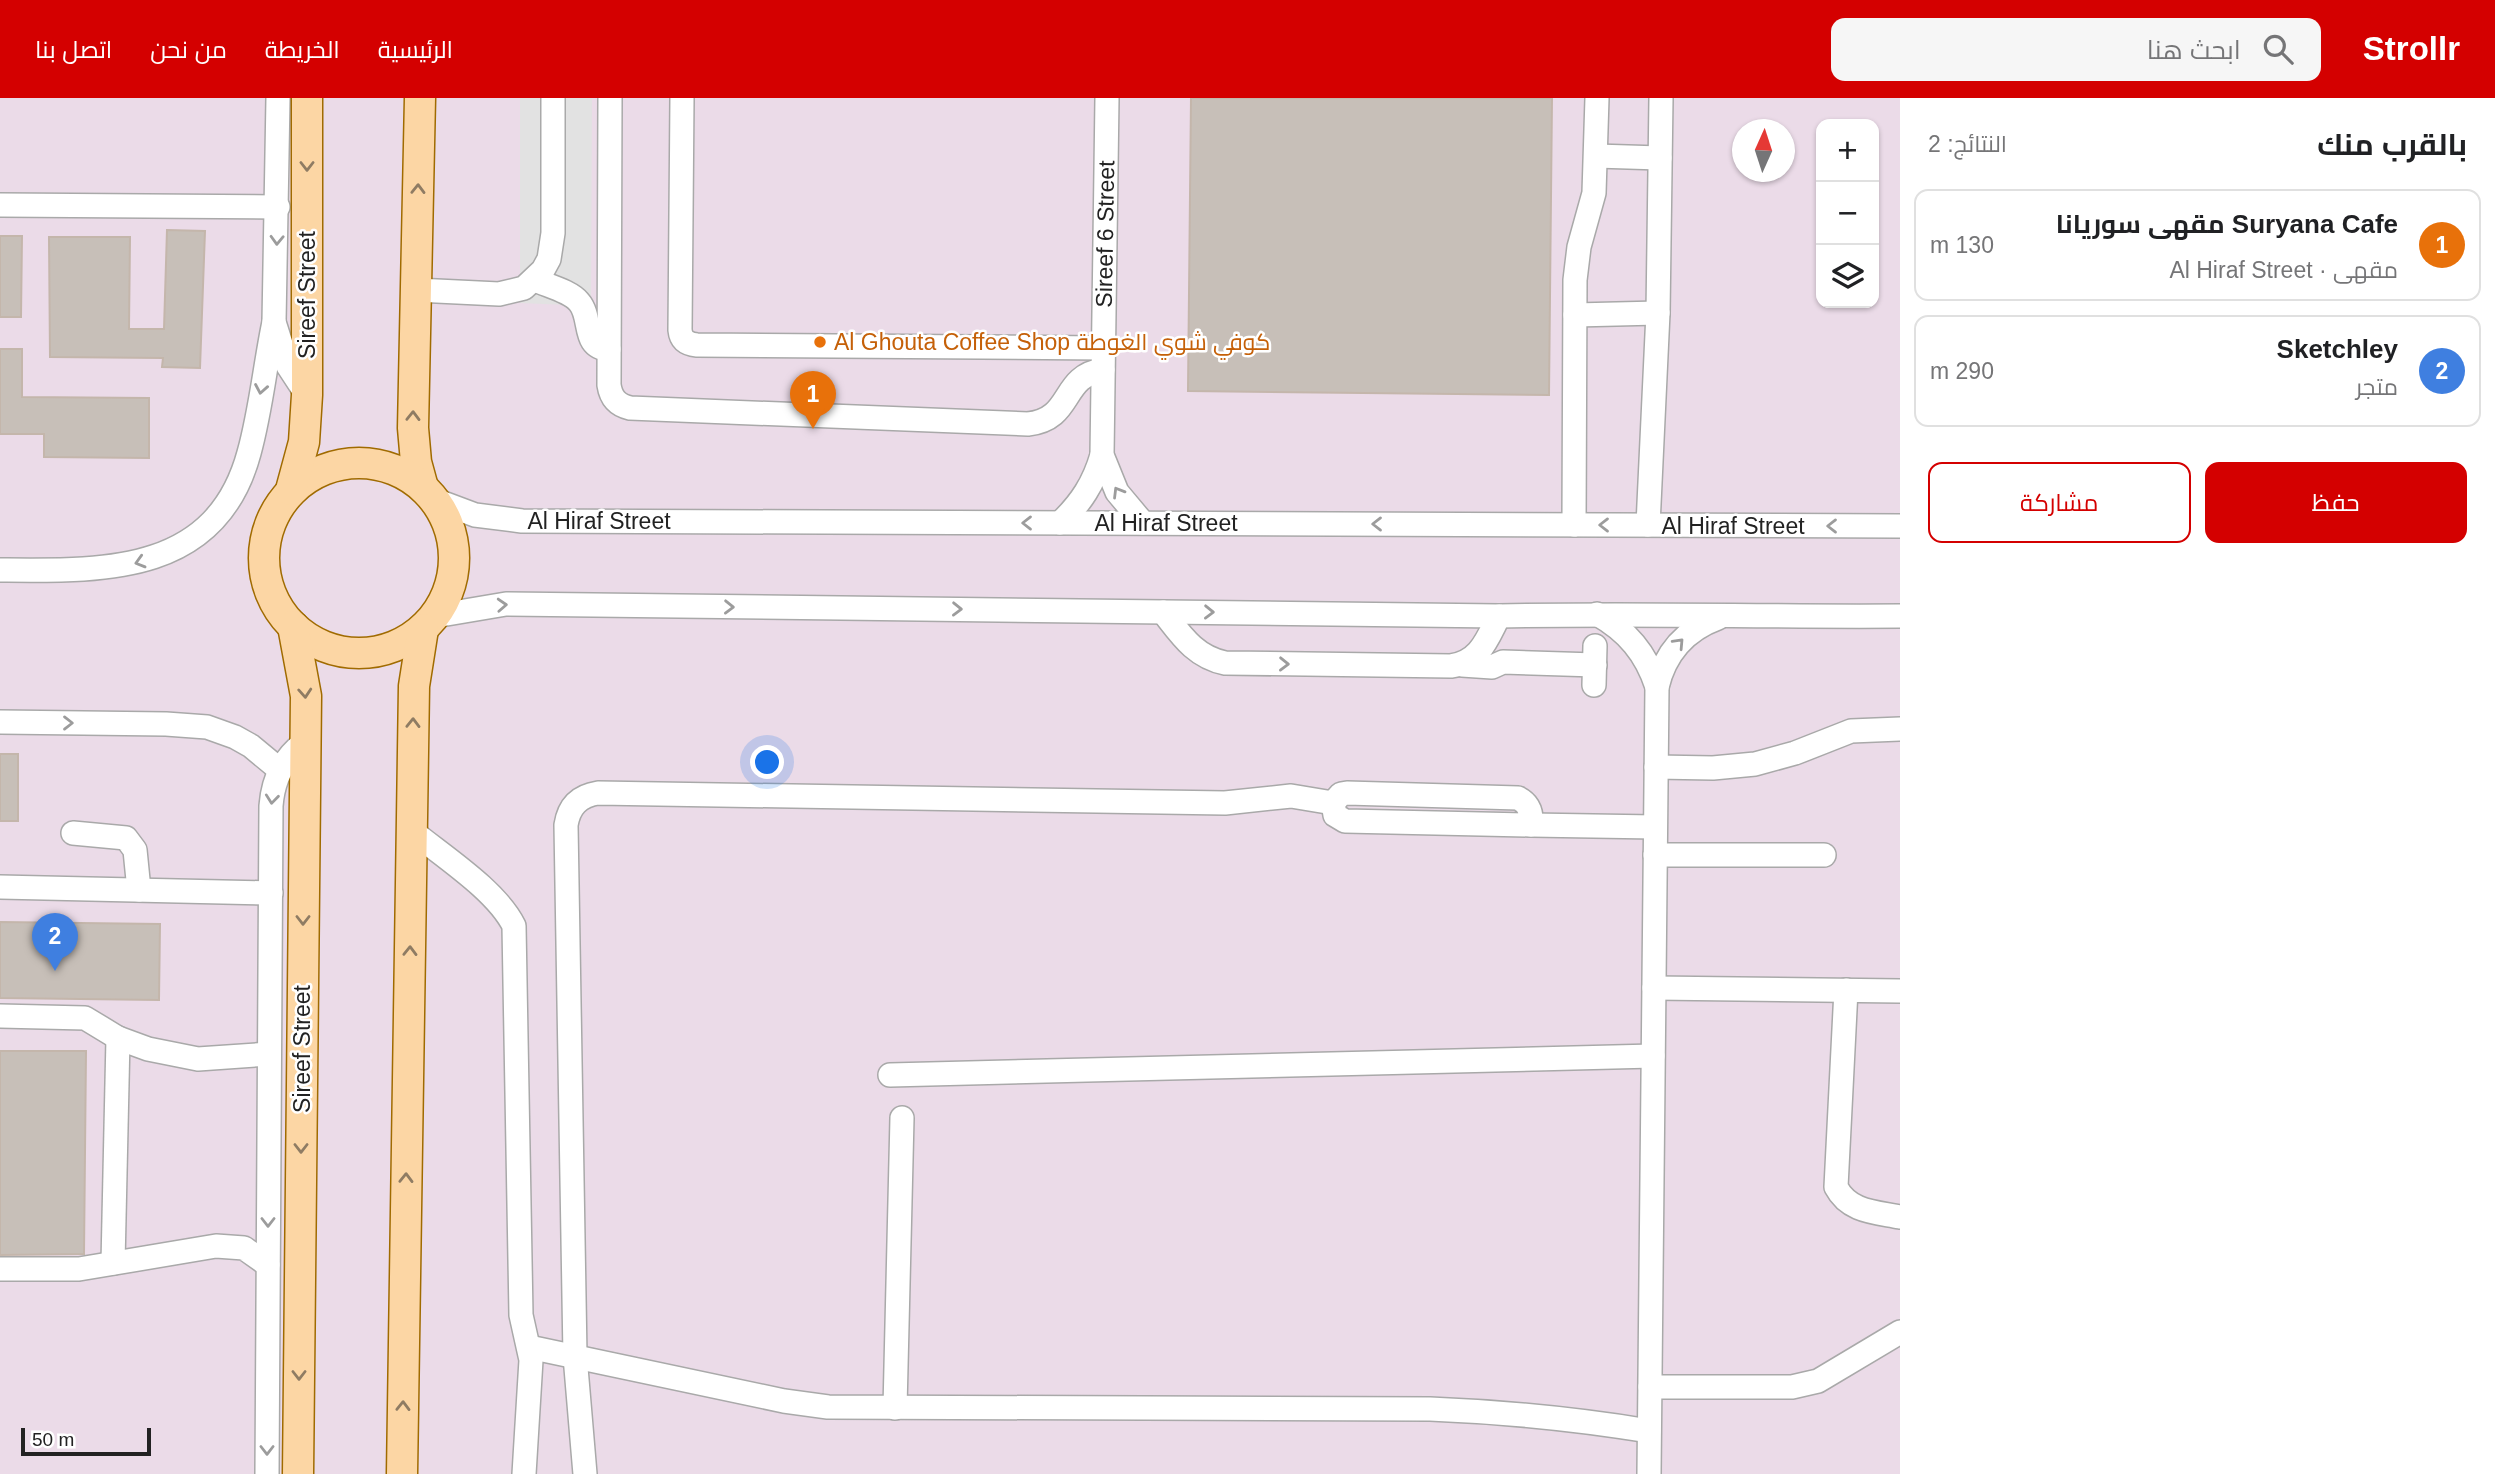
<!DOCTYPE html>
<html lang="ar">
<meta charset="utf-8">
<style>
body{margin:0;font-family:Arial,Cairo,sans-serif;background:#f6f6f6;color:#202124;direction:rtl}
.controls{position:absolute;right:21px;top:21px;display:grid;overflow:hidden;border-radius:14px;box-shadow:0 2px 5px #0004}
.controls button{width:63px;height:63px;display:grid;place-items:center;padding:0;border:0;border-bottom:2px solid #e0e0e0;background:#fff;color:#202124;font:35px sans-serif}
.compass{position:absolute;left:1732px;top:21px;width:63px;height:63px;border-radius:50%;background:#fff;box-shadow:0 2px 5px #0004;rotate:3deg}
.scale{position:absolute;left:21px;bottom:18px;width:130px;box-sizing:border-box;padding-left:7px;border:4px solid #222;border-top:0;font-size:19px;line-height:24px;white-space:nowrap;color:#222;-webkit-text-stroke:5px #fff;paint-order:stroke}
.you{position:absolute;left:768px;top:665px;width:24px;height:24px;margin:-18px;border:5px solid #fff;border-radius:50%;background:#1a73e8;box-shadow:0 0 0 10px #1a73e833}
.badge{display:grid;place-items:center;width:46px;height:46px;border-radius:50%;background:#d40000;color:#fff;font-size:23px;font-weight:700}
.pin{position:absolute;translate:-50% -58px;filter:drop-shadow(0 2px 4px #0008)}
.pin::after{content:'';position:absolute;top:37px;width:24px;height:21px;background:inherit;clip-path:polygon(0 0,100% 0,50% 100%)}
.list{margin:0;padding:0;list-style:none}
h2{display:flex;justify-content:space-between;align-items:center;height:91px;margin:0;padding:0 28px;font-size:30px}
h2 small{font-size:23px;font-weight:400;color:#757577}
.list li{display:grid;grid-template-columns:46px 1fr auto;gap:21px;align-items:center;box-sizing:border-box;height:112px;margin:0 14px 14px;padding:0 14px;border:2px solid #e0e0e0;border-radius:14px}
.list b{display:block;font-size:26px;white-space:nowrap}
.list p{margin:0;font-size:23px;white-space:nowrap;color:#757577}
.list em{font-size:23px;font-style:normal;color:#757577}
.actions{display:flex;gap:14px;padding:21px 28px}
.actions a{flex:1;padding:16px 0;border:2px solid #d40000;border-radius:14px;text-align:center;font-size:24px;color:#d40000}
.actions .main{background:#d40000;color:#fff}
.icon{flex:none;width:38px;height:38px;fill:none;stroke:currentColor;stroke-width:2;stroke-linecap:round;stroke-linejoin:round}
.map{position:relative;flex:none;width:1900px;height:1376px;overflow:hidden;direction:ltr}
header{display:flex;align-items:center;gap:42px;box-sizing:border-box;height:98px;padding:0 35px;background:#d40000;color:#fff}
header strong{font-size:33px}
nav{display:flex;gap:38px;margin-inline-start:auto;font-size:24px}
.search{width:490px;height:63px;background:#f6f6f6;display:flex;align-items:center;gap:18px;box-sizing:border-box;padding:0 24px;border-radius:14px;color:#757577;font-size:26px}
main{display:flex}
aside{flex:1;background:#fff}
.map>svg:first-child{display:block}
.industrial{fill:#ebdbe8;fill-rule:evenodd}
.parking{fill:#e2e2e2}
.building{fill:#c7bfb8;stroke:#c4b6ab;stroke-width:2}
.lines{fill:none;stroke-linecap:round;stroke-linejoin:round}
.minor-casing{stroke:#a9a9a9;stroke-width:26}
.major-casing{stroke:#a06b00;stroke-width:33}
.minor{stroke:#fff;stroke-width:23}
.major{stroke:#fcd6a4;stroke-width:30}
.oneway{stroke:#8f7c63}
.oneway2{stroke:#9c9c9c}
.food-dot{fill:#e8710a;stroke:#fff;stroke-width:2.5}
.labels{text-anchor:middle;stroke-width:5;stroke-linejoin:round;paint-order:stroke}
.street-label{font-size:23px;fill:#222;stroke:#fff}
.food-label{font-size:23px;fill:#c56008;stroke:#fff;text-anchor:start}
</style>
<header>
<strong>Strollr</strong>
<div class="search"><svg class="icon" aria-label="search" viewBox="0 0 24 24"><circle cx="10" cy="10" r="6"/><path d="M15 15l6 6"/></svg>ابحث هنا</div>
<nav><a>الرئيسية</a><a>الخريطة</a><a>من نحن</a><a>اتصل بنا</a></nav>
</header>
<main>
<aside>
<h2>بالقرب منك<small>النتائج: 2</small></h2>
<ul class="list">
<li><span class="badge" style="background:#e8710a">1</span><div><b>Suryana Cafe مقهى سوريانا</b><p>مقهى · Al Hiraf Street</p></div><em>130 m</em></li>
<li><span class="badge" style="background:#3f7fe0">2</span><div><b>Sketchley</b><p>متجر</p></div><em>290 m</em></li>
</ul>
<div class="actions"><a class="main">حفظ</a><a>مشاركة</a></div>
</aside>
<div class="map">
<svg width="1900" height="1376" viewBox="0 0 1900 1376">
<rect width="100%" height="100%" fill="#f2efe9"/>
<path class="industrial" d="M 0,0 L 1900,0 L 1900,1376 L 0,1376 ZM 1821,26 L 1874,26 L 1874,205 L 1821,205 ZM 1742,32 L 1784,32 L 1784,74 L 1742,74 Z"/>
<polygon class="parking" points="520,0 592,0 591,208 520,205"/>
<g class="building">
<polygon points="1191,0 1552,0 1549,297 1188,293"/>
<polygon points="167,132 205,133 200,270 162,269 163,260 50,259 49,139 130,139 129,231 164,231"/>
<polygon points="0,138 22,138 21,219 0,219"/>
<polygon points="0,251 22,251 22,299 149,300 149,360 44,359 44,336 0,336"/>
<rect x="0" y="656" width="18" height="67"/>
<polygon points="0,824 160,826 159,902 0,900"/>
<polygon points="0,953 86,953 84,1156 0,1157"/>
</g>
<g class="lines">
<defs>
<g id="minor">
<polyline points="278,0 274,224 288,268 307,297"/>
<path d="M 610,0 L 609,287 C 611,300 617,307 630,310 L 1028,326 C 1074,321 1060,278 1103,272"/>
<path d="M 682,0 L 680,232 C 681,242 687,246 697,247 L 1104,250"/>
<polyline points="1107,0 1102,357 1117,394 1143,425"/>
<polyline points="1596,58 1660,60"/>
<polyline points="0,107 278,109"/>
<path d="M 535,182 C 548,188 570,193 579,204 C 593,220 581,250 609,251"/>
<polyline points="416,192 499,196 524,190 543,172 549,161 553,135 553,0"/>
<polyline points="1575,217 1658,215"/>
<polyline points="435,402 475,417 522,423 1900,428"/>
<path d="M 1060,425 C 1081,405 1094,385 1102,357"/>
<polyline points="1574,427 1575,182 1579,149 1594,95 1597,0"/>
<polyline points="1648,427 1658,215 1661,0"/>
<path d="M 0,472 C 104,473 216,477 249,355 C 261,312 265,267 274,224"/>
<path d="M 1163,514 C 1181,537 1195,559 1225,565 L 1451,568 C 1480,564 1487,541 1499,518"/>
<path d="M 1597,516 C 1627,533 1646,555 1657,589"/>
<path d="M 435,518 L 506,506 L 1499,518 C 1632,515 1766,519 1900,518"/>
<polyline points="1462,567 1492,569 1503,564 1595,567"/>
<polyline points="1594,587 1595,548"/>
<polyline points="0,624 166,626 207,629 235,639 251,648 280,672"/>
<polyline points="1656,669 1713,670 1755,666 1795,655 1851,633 1900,631"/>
<path d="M 1347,695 L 1518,700 C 1530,706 1532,715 1531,727 L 1345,723 L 1335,717 L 1333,705 L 1341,696 Z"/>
<polyline points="1531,727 1655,729"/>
<path d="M 412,733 C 444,759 497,793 514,828 L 521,1217 L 531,1262 L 524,1376"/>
<polyline points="73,735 126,740 135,752 139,792"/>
<polyline points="1655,757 1824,757"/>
<polyline points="0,789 271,795"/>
<polyline points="1654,890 1900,893"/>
<path d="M 1846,892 L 1836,1089 C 1849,1114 1875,1114 1900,1119"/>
<polyline points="0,918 85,920 118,940 148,951 198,961 269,956"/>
<polyline points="890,977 1653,958"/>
<polyline points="113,1165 118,940"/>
<polyline points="0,1171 79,1171 216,1148 244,1150 268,1167"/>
<path d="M 529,1249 L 784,1303 L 828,1309 L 1430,1311 C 1504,1314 1576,1321 1649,1333"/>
<polyline points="1650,1289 1792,1289 1818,1283 1900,1234"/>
<polyline points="895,1310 902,1020"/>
<path d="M 267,1376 L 271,708 C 273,681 283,660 305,644"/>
<path d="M 585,1376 L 575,1258 L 566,727 C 569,708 579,698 598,695 L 1225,705 L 1291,698 L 1333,705"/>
<path d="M 1649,1376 L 1657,589 C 1665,555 1685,532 1718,520"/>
</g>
<g id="major">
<polyline points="420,0 413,330 416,364 422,386"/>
<circle cx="359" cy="460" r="95"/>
<polyline points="291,392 304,344 307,297 307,0"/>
<polyline points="293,528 306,598 298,1376"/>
<polyline points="402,1376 414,588 423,531"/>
</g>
</defs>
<use href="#minor" class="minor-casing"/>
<use href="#major" class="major-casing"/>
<use href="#minor" class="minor"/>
<use href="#major" class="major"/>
</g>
<defs><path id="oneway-chevron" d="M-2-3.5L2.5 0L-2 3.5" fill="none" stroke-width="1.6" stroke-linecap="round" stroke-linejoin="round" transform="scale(1.75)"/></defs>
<g class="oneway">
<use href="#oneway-chevron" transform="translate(307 68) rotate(90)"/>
<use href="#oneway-chevron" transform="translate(418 91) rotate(-89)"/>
<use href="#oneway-chevron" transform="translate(413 318) rotate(-89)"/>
<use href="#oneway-chevron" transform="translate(305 595) rotate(86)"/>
<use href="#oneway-chevron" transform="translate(413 625) rotate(-89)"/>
<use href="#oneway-chevron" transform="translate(303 822) rotate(90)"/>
<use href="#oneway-chevron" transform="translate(410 853) rotate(-89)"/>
<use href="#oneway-chevron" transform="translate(301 1050) rotate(90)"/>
<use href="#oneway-chevron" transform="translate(406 1080) rotate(-89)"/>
<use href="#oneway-chevron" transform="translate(299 1277) rotate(90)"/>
<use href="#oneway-chevron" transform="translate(403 1308) rotate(-89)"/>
</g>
<g class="oneway2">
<use href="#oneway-chevron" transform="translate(277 142) rotate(92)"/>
<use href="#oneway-chevron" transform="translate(261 291) rotate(100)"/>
<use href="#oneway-chevron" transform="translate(1118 394) rotate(-121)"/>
<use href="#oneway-chevron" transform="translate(1027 425) rotate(-180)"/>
<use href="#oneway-chevron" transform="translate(1377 426) rotate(-180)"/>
<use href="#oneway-chevron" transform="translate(1604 427) rotate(-180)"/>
<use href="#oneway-chevron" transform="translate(1832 428) rotate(-180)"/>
<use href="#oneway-chevron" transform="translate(140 464) rotate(164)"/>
<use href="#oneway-chevron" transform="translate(502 507) rotate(-3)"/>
<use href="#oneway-chevron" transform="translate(729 509) rotate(1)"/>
<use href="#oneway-chevron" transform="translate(957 511) rotate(1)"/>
<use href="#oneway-chevron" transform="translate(1209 514) rotate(1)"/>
<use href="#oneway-chevron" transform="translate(1679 545) rotate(-47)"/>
<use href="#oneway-chevron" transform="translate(1284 566) rotate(1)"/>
<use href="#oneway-chevron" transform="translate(68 625)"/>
<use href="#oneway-chevron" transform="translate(272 701) rotate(96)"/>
<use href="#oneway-chevron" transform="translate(268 1124) rotate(90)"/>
<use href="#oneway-chevron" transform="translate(267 1352) rotate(90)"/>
</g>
<circle class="food-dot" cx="820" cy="244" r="7"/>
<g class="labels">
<g class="street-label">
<text transform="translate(1105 136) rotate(-89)" y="8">Sireef 6 Street</text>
<text transform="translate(307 197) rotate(-90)" y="8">Sireef Street</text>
<text x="599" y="431">Al Hiraf Street</text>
<text x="1166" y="433">Al Hiraf Street</text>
<text x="1733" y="436">Al Hiraf Street</text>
<text transform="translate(302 951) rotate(-90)" y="8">Sireef Street</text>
</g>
<g class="food-label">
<text x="834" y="252">Al Ghouta Coffee Shop كوفي شوي الغوطة</text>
</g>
</g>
</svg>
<div class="controls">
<button>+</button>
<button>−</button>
<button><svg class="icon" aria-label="layers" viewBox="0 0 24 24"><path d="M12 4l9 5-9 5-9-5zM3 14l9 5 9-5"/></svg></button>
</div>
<svg class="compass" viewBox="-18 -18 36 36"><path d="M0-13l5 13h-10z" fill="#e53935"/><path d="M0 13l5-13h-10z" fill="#757577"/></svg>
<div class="scale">50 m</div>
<div class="you"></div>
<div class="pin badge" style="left:813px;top:331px;background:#e8710a">1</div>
<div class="pin badge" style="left:55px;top:873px;background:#3f7fe0">2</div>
</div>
</main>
